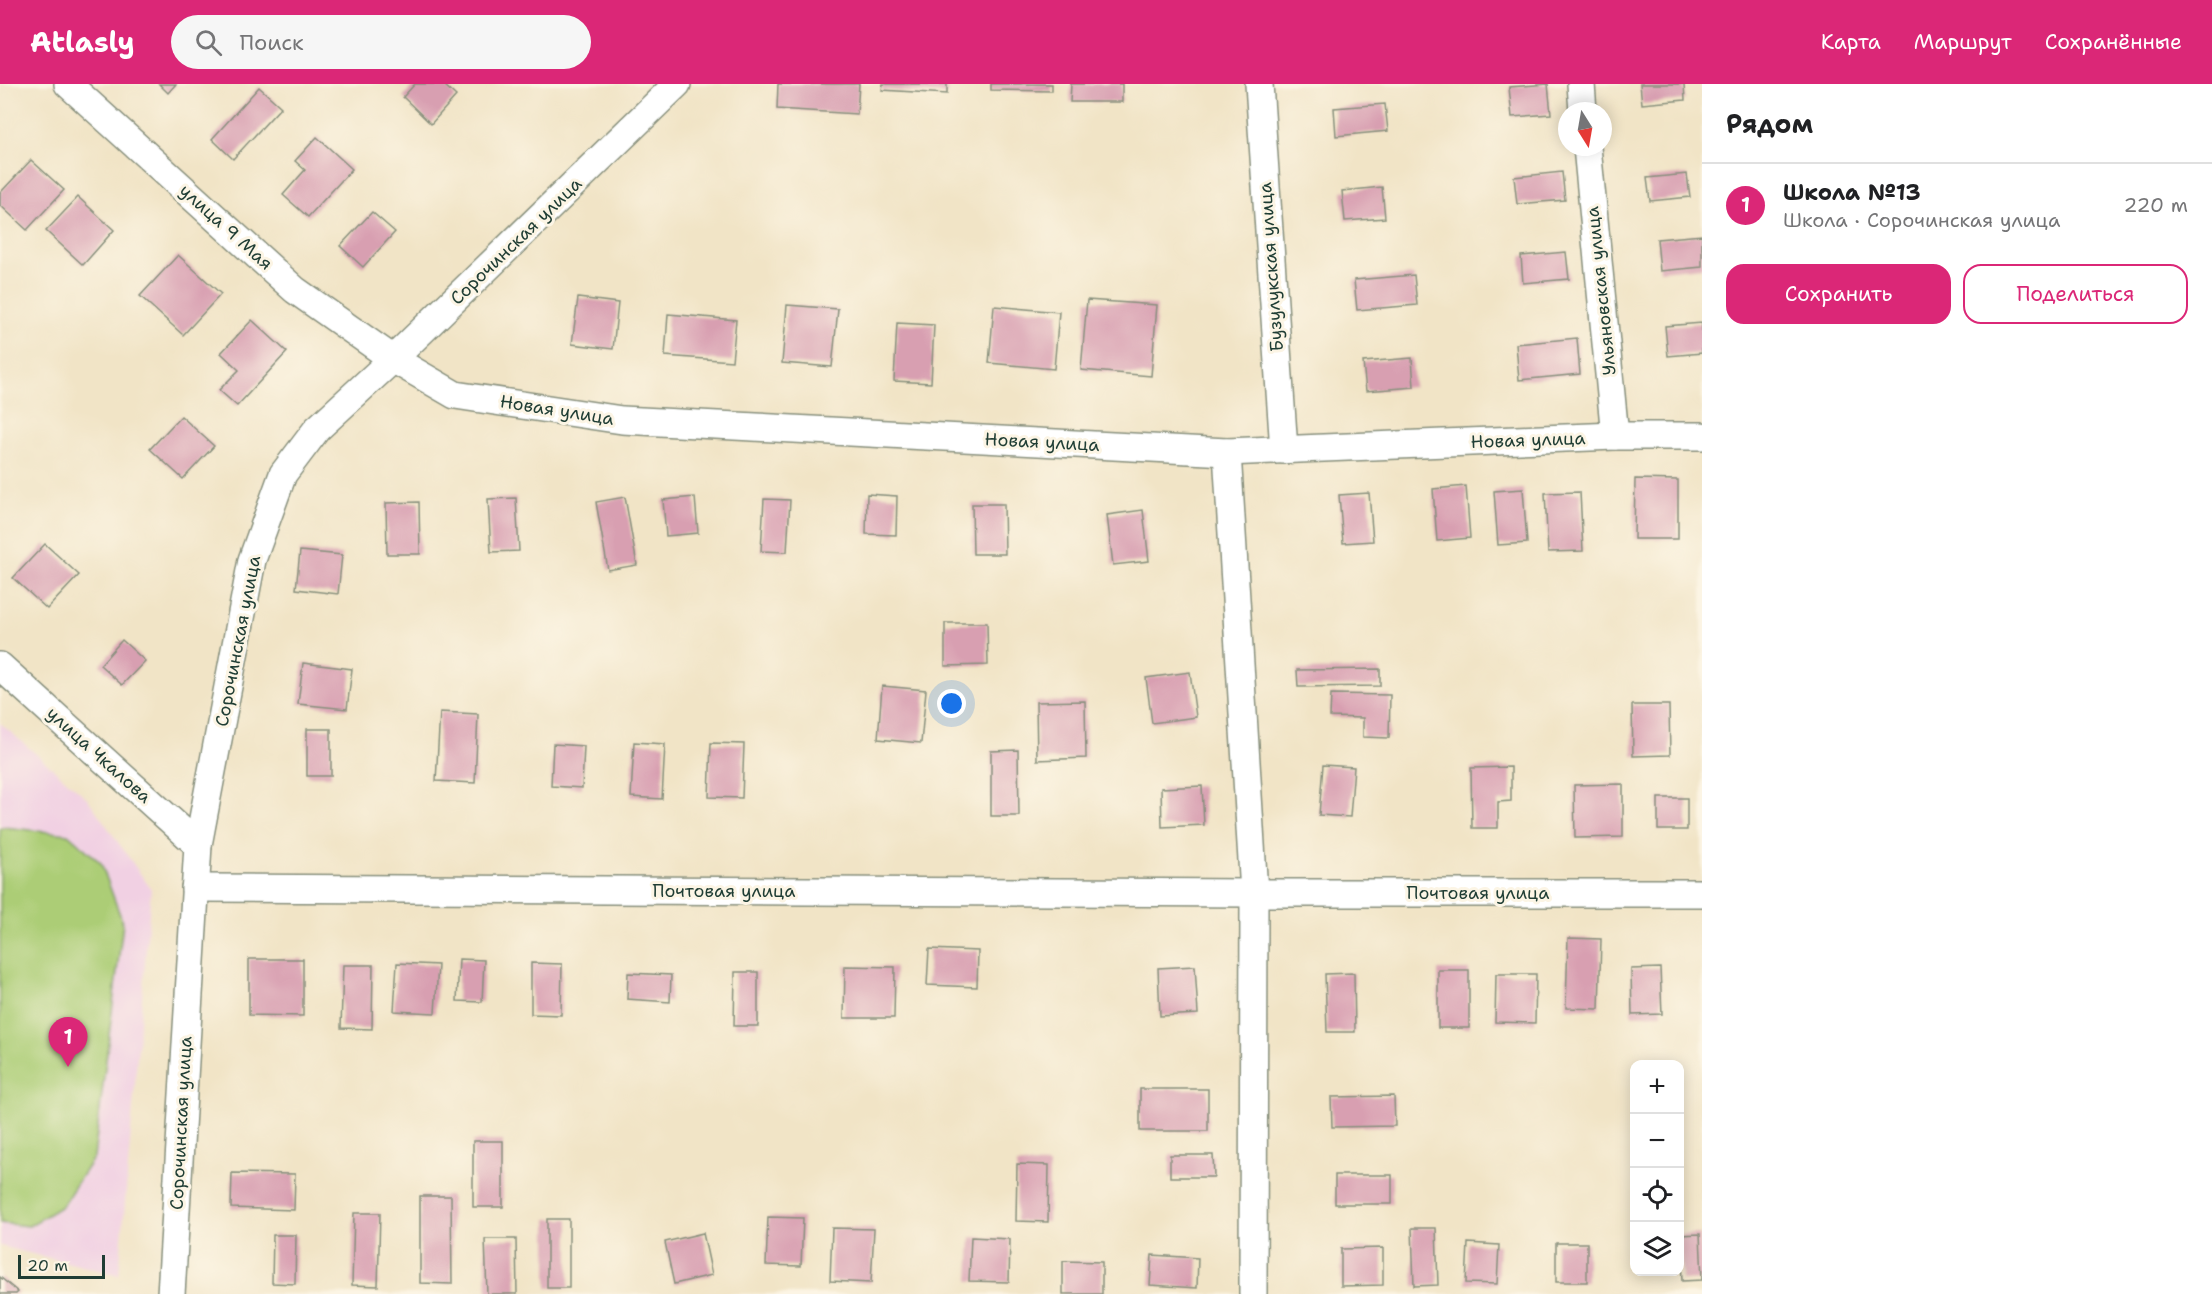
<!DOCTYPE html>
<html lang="ru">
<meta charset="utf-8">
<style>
body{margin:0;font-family:"Shantell Sans",sans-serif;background:#f6f6f6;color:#202124}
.controls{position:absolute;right:18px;bottom:18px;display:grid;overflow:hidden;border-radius:12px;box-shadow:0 3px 15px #0003}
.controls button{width:54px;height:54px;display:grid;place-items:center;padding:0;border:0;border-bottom:2px solid #e0e0e0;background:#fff;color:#202124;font:30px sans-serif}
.compass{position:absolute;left:1558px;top:18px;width:54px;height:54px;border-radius:50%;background:#fff;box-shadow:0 3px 15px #0003;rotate:169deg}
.scale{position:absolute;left:18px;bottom:15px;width:87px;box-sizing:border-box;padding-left:6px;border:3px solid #1f3d34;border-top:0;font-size:16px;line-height:21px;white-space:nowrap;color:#1f3d34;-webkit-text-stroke:4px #fcf5e5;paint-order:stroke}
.you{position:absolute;left:952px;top:620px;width:21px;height:21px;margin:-15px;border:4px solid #fff;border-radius:50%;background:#1a73e8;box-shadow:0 0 0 9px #1a73e833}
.badge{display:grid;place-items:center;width:39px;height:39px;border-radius:50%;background:#db2777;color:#fff;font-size:20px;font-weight:700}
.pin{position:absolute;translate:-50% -50px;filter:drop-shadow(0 2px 3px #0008)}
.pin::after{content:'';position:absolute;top:32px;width:21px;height:18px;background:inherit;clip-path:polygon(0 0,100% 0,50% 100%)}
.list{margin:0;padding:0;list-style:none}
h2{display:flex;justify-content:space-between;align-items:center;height:78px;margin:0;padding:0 24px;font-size:26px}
h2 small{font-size:20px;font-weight:400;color:#757577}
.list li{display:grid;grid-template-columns:39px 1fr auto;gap:18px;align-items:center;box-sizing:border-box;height:84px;padding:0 24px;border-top:2px solid #e0e0e0}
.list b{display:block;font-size:22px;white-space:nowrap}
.list p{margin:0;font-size:20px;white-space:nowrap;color:#757577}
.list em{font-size:20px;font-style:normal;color:#757577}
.actions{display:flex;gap:12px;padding:18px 24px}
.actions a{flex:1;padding:14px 0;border:2px solid #db2777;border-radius:18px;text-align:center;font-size:21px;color:#db2777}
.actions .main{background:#db2777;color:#fff}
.icon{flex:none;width:33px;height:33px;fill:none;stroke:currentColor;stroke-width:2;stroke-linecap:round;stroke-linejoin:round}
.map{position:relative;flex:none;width:1702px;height:1210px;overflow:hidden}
header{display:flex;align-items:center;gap:36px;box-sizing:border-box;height:84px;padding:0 30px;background:#db2777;color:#fff}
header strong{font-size:28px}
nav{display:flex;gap:33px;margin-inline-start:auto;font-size:21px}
.search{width:420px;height:54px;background:#f6f6f6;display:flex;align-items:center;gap:15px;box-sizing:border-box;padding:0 21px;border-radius:33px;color:#757577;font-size:22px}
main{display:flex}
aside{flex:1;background:#fff}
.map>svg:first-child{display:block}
.built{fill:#f1d0e3}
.green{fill:#accd76;stroke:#668555;stroke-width:1.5}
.building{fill:#d89fb1}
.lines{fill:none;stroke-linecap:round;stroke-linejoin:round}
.street-casing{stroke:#88907d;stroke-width:30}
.street{stroke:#fff;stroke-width:27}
.labels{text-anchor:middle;stroke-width:6;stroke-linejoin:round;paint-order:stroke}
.street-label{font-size:18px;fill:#1f3d34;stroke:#fcf5e5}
</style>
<header>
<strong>Atlasly</strong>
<div class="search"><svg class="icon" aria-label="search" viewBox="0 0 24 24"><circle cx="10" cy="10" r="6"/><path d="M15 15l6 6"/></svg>Поиск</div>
<nav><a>Карта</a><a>Маршрут</a><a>Сохранённые</a></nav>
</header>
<main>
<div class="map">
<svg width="1702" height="1210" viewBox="0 0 1702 1210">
<rect width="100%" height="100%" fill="#fcf5e5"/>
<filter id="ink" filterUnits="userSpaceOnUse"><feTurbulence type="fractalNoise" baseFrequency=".0167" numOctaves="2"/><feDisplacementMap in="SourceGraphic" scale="12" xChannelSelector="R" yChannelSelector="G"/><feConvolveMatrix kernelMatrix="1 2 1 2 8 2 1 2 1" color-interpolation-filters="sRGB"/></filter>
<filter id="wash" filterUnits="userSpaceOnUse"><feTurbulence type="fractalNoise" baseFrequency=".008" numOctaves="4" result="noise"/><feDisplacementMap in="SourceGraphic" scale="24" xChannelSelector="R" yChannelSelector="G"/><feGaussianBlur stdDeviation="1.35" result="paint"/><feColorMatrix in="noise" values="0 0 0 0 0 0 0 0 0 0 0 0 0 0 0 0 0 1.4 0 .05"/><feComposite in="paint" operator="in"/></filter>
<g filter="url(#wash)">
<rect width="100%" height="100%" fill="#f1e4c6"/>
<polygon class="built" points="0,639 87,714 151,805 119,1191 0,1162"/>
<polygon class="green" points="3,743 68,750 101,779 123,839 94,1073 62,1122 29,1142 0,1139 0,745"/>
<g id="blocks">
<g class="building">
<polygon points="159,0 176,0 168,9"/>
<polygon points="415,0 443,0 456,12 431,40 403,13"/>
<polygon points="778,0 859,0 857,30 777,25"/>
<polygon points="883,0 947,0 947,10 882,6"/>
<polygon points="991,0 1052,0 1052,7 991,6"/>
<polygon points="1071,0 1122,0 1122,18 1070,18"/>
<polygon points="1548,0 1551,30 1512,33 1509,3"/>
<polygon points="1640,0 1684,0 1685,16 1642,20"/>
<polygon points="259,3 281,23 233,75 212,55"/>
<polygon points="1385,20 1388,47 1336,52 1334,24"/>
<polygon points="317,53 352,85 308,133 283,111 305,86 295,77"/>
<polygon points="31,76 64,106 27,146 0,121 0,109"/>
<polygon points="1562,88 1565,116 1517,120 1514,93"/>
<polygon points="1687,90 1690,113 1650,117 1647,94"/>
<polygon points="1382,103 1385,134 1345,137 1342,107"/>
<polygon points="78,113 114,146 83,181 46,147"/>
<polygon points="372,128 395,148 363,183 340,162"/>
<polygon points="1702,151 1702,183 1660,187 1657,155"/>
<polygon points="1566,168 1569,195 1523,199 1521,172"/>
<polygon points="178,171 221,210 183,251 140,212"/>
<polygon points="1414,191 1417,221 1357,226 1354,196"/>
<polygon points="578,214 618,219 613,265 572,260"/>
<polygon points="1087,216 1157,221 1151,292 1081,286"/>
<polygon points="787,221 838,225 832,283 782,279"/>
<polygon points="994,222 1059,228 1054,285 989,279"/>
<polygon points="668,230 736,236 732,277 665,272"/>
<polygon points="252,236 287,268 237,322 219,306 239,286 221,269"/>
<polygon points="897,239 934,241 931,299 894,297"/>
<polygon points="1702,239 1702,269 1668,272 1665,242"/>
<polygon points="1577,254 1580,290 1519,296 1516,260"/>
<polygon points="1412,274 1414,303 1366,307 1363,278"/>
<polygon points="181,332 214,362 183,395 150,365"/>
<polygon points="1635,395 1678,396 1678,455 1634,455"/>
<polygon points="1466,402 1470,454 1437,457 1433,405"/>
<polygon points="1523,405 1527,459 1498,461 1494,407"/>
<polygon points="1580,408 1583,467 1548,468 1545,409"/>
<polygon points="1369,409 1373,457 1343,459 1339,411"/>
<polygon points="867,410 897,412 896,451 866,450"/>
<polygon points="625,413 637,481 608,486 596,418"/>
<polygon points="695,413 698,449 666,452 663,416"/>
<polygon points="516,414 519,467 491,468 488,415"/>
<polygon points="764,415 790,416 787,468 761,467"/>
<polygon points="419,418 420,470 387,470 386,419"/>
<polygon points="972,420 1004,420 1005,470 973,470"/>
<polygon points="1143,426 1149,477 1113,481 1107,431"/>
<polygon points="45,460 79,491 47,525 13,494"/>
<polygon points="300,467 342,471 338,510 296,505"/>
<polygon points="945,539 987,539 988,581 945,582"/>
<polygon points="122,556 145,577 122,601 100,581"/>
<polygon points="303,579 352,585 347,625 298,620"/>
<polygon points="1380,585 1380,602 1298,603 1297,586"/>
<polygon points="1190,588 1196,633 1152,639 1146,594"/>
<polygon points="882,602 926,606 921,659 878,655"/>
<polygon points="1331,610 1390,611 1389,654 1363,653 1363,634 1330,633"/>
<polygon points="1085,617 1086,674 1037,676 1036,618"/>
<polygon points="1632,621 1669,621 1670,671 1633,672"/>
<polygon points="440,628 478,630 475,699 436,697"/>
<rect x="307" y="645" width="24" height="47"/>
<polygon points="634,658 665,660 662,715 631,713"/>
<polygon points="711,659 744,660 742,714 709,713"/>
<polygon points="553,660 584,662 582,704 551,702"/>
<polygon points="1018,666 1019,732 991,732 991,667"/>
<polygon points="1323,681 1354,683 1350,733 1319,731"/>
<polygon points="1511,683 1511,717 1498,718 1498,744 1472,744 1471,684"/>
<polygon points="1623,700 1623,753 1575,754 1574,701"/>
<polygon points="1202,702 1204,741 1162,743 1161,704"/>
<rect x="1658" y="714" width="29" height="32"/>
<polygon points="1568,854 1601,855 1599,925 1566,924"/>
<polygon points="929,865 978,867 977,903 927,901"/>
<polygon points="249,875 303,875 303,932 249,931"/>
<polygon points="459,875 484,876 482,918 457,917"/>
<polygon points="397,879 438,881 435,929 394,927"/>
<polygon points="531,879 562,880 561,931 531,930"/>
<polygon points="343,881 373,881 372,945 341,944"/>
<polygon points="845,882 895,883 894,934 844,934"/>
<polygon points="1195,882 1198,930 1160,932 1158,884"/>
<polygon points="1660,884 1662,930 1632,931 1631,885"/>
<rect x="1438" y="886" width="31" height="58"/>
<polygon points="735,888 758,888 758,942 734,942"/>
<polygon points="628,889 671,891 670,918 627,915"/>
<polygon points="1354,889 1355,948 1327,948 1325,890"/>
<polygon points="1496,890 1536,890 1535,939 1495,938"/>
<rect x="1140" y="1005" width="68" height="42"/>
<polygon points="1394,1012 1395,1042 1332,1043 1331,1013"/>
<rect x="473" y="1057" width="30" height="66"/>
<polygon points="1170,1071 1213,1071 1214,1093 1170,1093"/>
<polygon points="1017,1080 1049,1081 1048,1138 1016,1137"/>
<polygon points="232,1089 295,1090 294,1126 231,1124"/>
<rect x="1335" y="1091" width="57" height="29"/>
<polygon points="420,1112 451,1112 452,1200 420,1199"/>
<polygon points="354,1129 380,1129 378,1202 352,1201"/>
<polygon points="768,1133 803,1134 801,1182 766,1181"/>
<rect x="547" y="1135" width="22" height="69"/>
<polygon points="832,1144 874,1145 871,1199 830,1197"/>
<polygon points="1412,1144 1436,1144 1438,1201 1414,1202"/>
<polygon points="703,1149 712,1191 674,1200 665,1158"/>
<polygon points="1700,1150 1702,1196 1682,1197 1680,1151"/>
<polygon points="273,1151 296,1151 295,1200 272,1199"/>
<polygon points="971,1153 1010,1155 1009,1198 969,1197"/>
<polygon points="485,1155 516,1155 517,1210 487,1210"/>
<polygon points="1468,1159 1499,1161 1497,1200 1466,1199"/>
<rect x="1556" y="1159" width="31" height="39"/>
<polygon points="1383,1164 1383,1201 1341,1202 1341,1165"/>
<polygon points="1152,1171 1198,1174 1197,1204 1150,1201"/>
<polygon points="1063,1177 1102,1178 1102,1210 1063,1210"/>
<polygon points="0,1193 18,1208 16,1210 0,1210"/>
</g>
</g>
</g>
<g filter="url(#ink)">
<use href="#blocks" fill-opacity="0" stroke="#88907d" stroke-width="1.5"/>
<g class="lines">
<defs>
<g id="street">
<polyline points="68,0 295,206 393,275 455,311 622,336 1227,368 1615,352 1702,352"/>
<polyline points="1259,0 1284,366"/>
<polyline points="1581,0 1583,27"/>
<polyline points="1587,63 1615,352"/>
<polyline points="1227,368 1254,809 1253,1210"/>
<polyline points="0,582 198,761"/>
<polyline points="195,804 1254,809 1702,809"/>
<polyline points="171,1210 198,761 252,476 283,390 317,345 393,275 677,0"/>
</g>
</defs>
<use href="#street" class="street-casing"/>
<use href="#street" class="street"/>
</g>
</g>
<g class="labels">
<g class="street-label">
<text transform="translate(226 143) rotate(42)" y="6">улица 9 Мая</text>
<text transform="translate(516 157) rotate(-44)" y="6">Сорочинская улица</text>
<text transform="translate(1271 183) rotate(-94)" y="6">Бузулукская улица</text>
<text transform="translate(1601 207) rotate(-96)" y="6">Ульяновская улица</text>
<text transform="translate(557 326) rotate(9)" y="6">Новая улица</text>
<text transform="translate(1528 356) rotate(-2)" y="6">Новая улица</text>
<text transform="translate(1042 358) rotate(3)" y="6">Новая улица</text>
<text transform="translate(238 557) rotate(-79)" y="6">Сорочинская улица</text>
<text transform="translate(99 671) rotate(42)" y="6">улица Чкалова</text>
<text x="724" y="813">Почтовая улица</text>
<text x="1478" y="815">Почтовая улица</text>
<text transform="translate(181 1039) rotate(-87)" y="6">Сорочинская улица</text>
</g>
</g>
</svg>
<div class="controls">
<button>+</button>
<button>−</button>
<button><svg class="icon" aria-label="locate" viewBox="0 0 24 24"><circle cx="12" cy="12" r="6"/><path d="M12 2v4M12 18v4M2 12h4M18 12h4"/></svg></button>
<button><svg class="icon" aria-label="layers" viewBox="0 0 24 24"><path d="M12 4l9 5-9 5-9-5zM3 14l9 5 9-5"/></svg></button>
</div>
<svg class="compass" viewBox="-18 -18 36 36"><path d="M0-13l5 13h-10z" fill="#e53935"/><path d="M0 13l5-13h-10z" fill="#757577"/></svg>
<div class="scale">20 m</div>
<div class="you"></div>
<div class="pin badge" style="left:68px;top:983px">1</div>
</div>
<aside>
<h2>Рядом<small></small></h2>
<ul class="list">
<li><span class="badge">1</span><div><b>Школа №13</b><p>Школа · Сорочинская улица</p></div><em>220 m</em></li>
</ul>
<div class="actions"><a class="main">Сохранить</a><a>Поделиться</a></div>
</aside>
</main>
